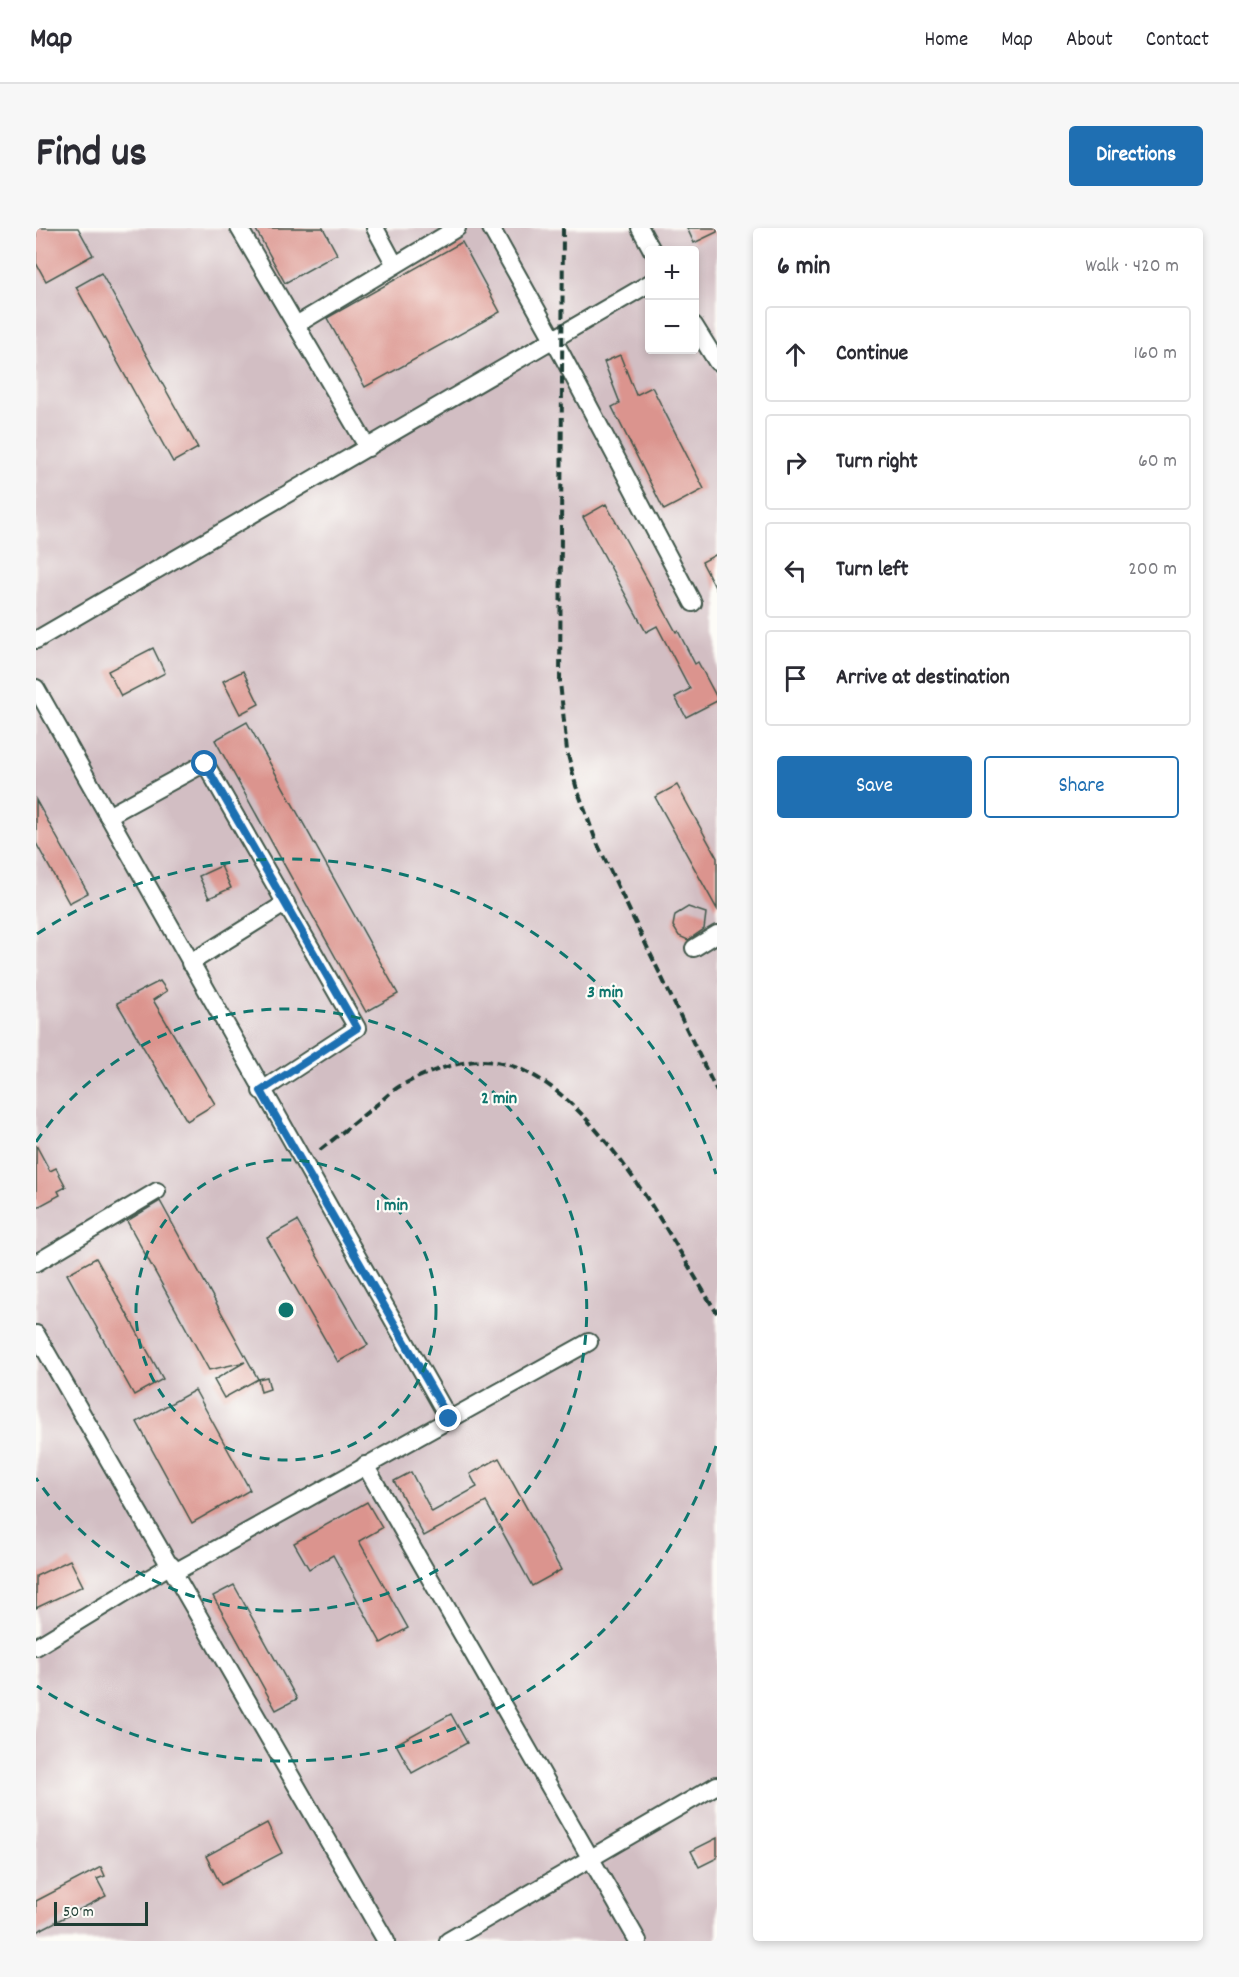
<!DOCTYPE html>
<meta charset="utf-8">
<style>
body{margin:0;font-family:Dekko,sans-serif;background:#f7f7f7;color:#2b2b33}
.controls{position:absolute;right:18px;top:18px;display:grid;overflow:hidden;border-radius:6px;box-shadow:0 3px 9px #0003}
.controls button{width:54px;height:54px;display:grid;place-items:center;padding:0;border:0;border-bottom:2px solid #e1e1e2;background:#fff;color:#2b2b33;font:30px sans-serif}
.scale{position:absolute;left:18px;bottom:15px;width:94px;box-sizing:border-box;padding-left:6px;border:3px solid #1f3d34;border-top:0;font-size:16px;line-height:21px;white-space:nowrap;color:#1f3d34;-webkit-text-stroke:4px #fdfcf7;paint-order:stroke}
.stop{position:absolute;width:18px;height:18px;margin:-14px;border:4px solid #1f6fb2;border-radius:50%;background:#fff}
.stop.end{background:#1f6fb2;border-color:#fff;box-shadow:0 2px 6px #0008}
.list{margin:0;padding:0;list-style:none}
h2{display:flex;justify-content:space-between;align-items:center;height:78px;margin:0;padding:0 24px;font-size:26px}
h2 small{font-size:20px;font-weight:400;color:#7c7c81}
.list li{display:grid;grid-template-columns:39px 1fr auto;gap:18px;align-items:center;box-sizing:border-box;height:96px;margin:0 12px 12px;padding:0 12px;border:2px solid #e1e1e2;border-radius:6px}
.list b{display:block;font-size:22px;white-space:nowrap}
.list em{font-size:20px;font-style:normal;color:#7c7c81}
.actions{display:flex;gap:12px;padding:18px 24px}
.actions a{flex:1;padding:14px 0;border:2px solid #1f6fb2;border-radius:6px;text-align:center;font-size:21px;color:#1f6fb2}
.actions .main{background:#1f6fb2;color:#fff}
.icon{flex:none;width:33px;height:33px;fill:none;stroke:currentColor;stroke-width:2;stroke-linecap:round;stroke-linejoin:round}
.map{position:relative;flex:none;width:681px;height:1713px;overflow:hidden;border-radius:6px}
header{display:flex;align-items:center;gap:36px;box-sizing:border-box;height:84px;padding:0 30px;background:#fff;border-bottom:2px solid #e1e1e2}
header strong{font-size:28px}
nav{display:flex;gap:33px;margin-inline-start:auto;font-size:21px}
.intro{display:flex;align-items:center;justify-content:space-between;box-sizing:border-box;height:144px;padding:0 36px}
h1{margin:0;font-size:42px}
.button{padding:15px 27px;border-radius:6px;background:#1f6fb2;color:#fff;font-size:21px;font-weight:700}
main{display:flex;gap:36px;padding:0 36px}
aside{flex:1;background:#fff;border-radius:6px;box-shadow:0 3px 9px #0003}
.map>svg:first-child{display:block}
.industrial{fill:#d2bec3;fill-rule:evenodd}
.building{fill:#db948e}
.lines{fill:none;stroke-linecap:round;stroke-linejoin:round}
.minor-casing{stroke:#3f564a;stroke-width:20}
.minor{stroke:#fff;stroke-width:16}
.rail{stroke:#1f3d34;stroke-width:4;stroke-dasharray:9 4.5;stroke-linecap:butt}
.route{stroke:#1f6fb2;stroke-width:8}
.ring{fill:none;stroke:#0f766e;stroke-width:3;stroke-dasharray:10 8}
.centre{fill:#0f766e;stroke:#fdfcf7;stroke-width:3}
.ring-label{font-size:18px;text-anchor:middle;font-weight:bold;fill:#0f766e;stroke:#fdfcf7;stroke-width:4.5;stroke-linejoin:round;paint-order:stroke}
</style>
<header>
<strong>Map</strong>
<nav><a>Home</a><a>Map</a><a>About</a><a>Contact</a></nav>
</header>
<div class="intro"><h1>Find us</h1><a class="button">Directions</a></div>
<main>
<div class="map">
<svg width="681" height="1713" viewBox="0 0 681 1713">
<rect width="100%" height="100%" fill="#fdfcf7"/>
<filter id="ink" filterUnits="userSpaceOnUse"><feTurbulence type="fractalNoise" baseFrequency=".0167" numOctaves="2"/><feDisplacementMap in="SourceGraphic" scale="12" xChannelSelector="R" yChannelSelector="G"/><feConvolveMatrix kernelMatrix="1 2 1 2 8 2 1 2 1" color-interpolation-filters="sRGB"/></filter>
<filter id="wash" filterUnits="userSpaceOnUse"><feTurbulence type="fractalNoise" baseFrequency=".008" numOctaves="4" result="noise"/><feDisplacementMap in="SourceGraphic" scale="24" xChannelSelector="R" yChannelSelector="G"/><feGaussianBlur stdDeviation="1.35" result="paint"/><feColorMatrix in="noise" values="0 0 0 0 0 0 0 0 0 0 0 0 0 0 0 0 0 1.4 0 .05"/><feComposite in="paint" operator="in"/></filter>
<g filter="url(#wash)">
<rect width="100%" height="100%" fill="#f3e2c5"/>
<path class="industrial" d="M 0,0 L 681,0 L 681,1713 L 0,1713 ZM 614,22 L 658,22 L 658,122 L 614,122 Z"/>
<g id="blocks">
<g class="building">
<polygon points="0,0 42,0 57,27 10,53 0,35"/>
<polygon points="219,0 287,0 301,26 249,55"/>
<polygon points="651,0 681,0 681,4 658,15"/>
<polygon points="426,14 464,84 329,159 291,90"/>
<polygon points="65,45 162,220 137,234 40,59"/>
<polygon points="584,127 600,167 616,159 668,261 628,282 576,179 584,175 568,134"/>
<polygon points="570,276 640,404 642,403 659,436 662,434 681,470 681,473 650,489 639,469 654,461 621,398 610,404 547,289"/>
<polygon points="681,326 681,363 666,334"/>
<polygon points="117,420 129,445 85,468 72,443"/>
<polygon points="207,443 223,476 204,486 187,453"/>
<polygon points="211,494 362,766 330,784 179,512"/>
<polygon points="641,557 681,630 681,681 619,569"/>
<polygon points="0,572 52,665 33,675 0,615"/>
<polygon points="185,638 195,660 173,670 163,648"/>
<polygon points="652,679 670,685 668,701 652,712 643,708 637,698 639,687"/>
<polygon points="124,753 131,763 117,772 179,876 151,893 81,775"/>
<polygon points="0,917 14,943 20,940 30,959 22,963 24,967 0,980"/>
<polygon points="124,973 222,1151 188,1170 178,1152 209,1134 173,1142 91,993"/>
<polygon points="261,993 332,1117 302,1134 231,1010"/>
<polygon points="60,1030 127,1151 98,1167 31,1046"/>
<polygon points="231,1149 234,1161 225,1164 222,1151"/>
<polygon points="159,1162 214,1262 156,1295 101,1194"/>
<polygon points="463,1230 525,1342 496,1358 450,1274 388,1308 358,1253 375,1244 396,1284 441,1259 434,1246"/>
<polygon points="331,1274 346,1300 323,1313 372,1400 345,1415 297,1327 273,1341 258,1315"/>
<polygon points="34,1332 47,1358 0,1380 0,1348"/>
<polygon points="198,1357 261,1471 240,1482 177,1368"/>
<polygon points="415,1486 431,1515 376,1545 360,1516"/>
<polygon points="231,1595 246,1625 185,1657 170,1628"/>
<polygon points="681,1610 681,1630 663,1639 655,1623"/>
<polygon points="65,1639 69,1648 61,1651 70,1668 0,1704 0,1673"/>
</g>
</g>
</g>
<g filter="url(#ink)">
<use href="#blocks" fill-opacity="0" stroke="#3f564a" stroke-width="1.5"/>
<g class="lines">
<defs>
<g id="minor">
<polyline points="203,0 332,220"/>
<polyline points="339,0 359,37"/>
<polyline points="455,0 526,127 657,375"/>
<polyline points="604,0 616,22"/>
<polyline points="260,97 421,0"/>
<polyline points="658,97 681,134"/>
<polyline points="0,412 614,55"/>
<polyline points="0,460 413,1191"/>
<polyline points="72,588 169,535 321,800 225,863"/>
<polyline points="658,720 681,706"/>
<polyline points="154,735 250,675"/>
<polyline points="0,1035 121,963"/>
<polyline points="0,1106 350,1713"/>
<polyline points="329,1237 602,1713"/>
<polyline points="139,1344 553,1114"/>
<polyline points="0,1419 135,1337"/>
<polyline points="412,1713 681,1557"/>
</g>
</defs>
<use href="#minor" class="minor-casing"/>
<use href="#minor" class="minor"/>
<g class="rail">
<polyline points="527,0 524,454 531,523 540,558 560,613 681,864"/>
<path d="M 284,922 C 304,906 324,890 344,874 C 352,867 360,859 370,855 C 392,844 419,834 444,833 C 546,830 634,1012 681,1085"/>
</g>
</g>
</g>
<g class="lines" filter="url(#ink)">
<polyline class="route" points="169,536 321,800 225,863 413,1191"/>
</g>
<g class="ring">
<circle cx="250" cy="1082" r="150"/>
<path d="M0 914A301 301 0 1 1 0 1250"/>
<path d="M680 1218A451 451 0 0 1 1 1458M1 706A451 451 0 0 1 680 946"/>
</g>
<circle cx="250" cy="1082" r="9" class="centre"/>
<g class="ring-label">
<text x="569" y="769">3 min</text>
<text x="463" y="875">2 min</text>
<text x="356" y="982">1 min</text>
</g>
</svg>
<div class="controls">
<button>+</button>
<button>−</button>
</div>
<div class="scale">50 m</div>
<div class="stop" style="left:169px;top:536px"></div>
<div class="stop end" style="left:413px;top:1191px"></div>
</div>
<aside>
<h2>6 min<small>Walk · 420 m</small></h2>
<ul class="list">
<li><svg class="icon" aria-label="ahead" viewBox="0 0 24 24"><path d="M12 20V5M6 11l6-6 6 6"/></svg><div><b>Continue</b></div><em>160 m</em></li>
<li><svg class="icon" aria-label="right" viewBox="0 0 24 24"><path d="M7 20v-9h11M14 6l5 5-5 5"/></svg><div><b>Turn right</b></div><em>60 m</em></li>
<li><svg class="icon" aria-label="left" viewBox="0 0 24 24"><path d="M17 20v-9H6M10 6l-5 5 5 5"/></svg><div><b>Turn left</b></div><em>200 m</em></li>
<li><svg class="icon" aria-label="arrive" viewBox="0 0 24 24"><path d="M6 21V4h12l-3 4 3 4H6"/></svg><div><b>Arrive at destination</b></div></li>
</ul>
<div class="actions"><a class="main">Save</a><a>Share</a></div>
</aside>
</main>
